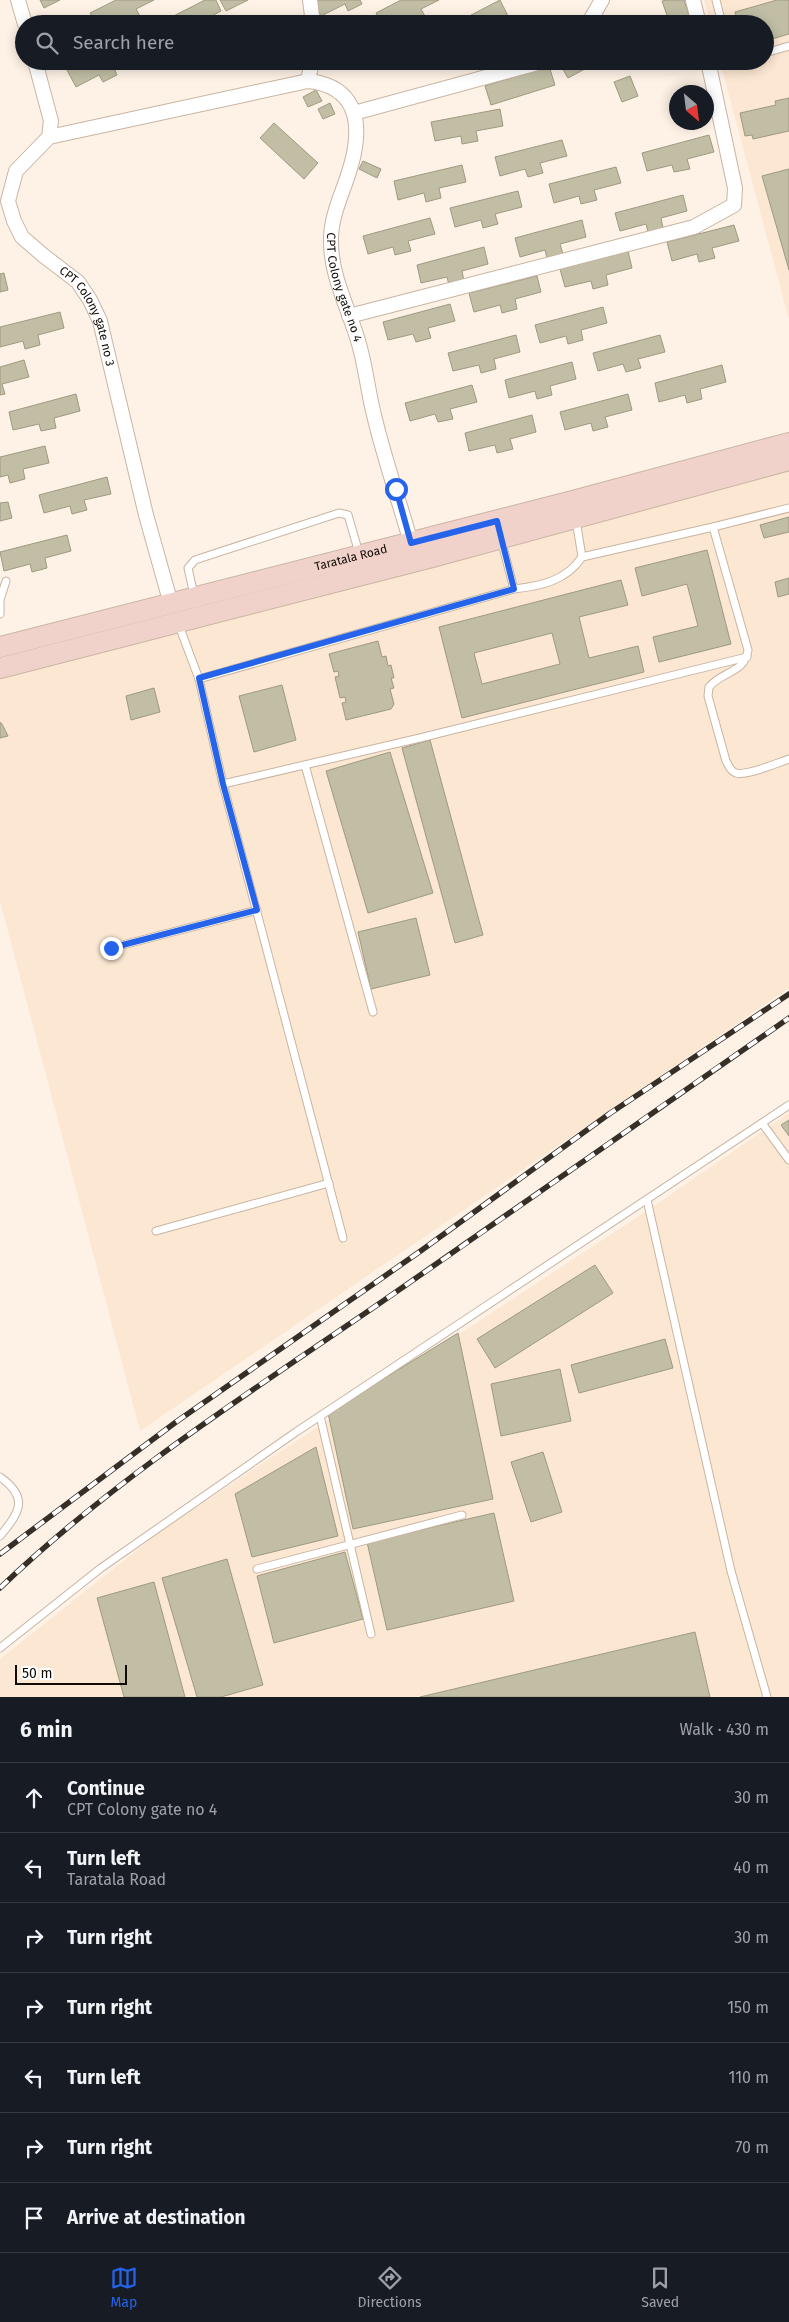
<!DOCTYPE html>
<meta charset="utf-8">
<style>
body{margin:0;font-family:"Fira Sans",sans-serif;background:#242831;color:#f1f3f6}
.compass{position:absolute;left:669px;top:85px;width:45px;height:45px;border-radius:50%;background:#171b24;box-shadow:0 2px 12px #0003;rotate:152deg}
.scale{position:absolute;left:15px;bottom:12px;width:112px;box-sizing:border-box;padding-left:5px;border:2px solid #110b05;border-top:0;font-size:14px;line-height:18px;white-space:nowrap;color:#110b05;-webkit-text-stroke:4px #fff;paint-order:stroke}
.stop{position:absolute;width:15px;height:15px;margin:-11px;border:4px solid #2563eb;border-radius:50%;background:#fff}
.stop.end{background:#2563eb;border-color:#fff;box-shadow:0 1px 5px #0008}
.list{margin:0;padding:0;list-style:none}
h2{display:flex;justify-content:space-between;align-items:center;height:65px;margin:0;padding:0 20px;font-size:21px}
h2 small{font-size:16px;font-weight:400;color:#9ea1a6}
.list li{display:grid;grid-template-columns:32px 1fr auto;gap:15px;align-items:center;box-sizing:border-box;height:70px;padding:0 20px;border-top:1px solid #363941}
.list b{display:block;font-size:19px;white-space:nowrap}
.list p{margin:0;font-size:16px;white-space:nowrap;color:#9ea1a6}
.list em{font-size:16px;font-style:normal;color:#9ea1a6}
.icon{flex:none;width:28px;height:28px;fill:none;stroke:currentColor;stroke-width:2;stroke-linecap:round;stroke-linejoin:round}
.map{position:relative;flex:none;width:789px;height:1697px;overflow:hidden}
.search{position:absolute;background:#171b24;box-shadow:0 2px 12px #0003;left:15px;right:15px;top:15px;height:55px;display:flex;align-items:center;gap:12px;box-sizing:border-box;padding:0 18px;border-radius:28px;color:#9ea1a6;font-size:19px}
.sheet{height:555px;background:#171b24}
nav{display:flex;justify-content:space-around;align-items:center;box-sizing:border-box;height:70px;border-top:1px solid #363941;background:#171b24;font-size:14px;color:#9ea1a6}
nav a{display:grid;justify-items:center;gap:2px}
nav .on{color:#2563eb}
.map>svg:first-child{display:block}
.built{fill:#fbe7d2}
.building{fill:#c1bea5;stroke:#9d9a81;fill-rule:evenodd}
.lines{fill:none;stroke-linecap:round;stroke-linejoin:round}
.lane-casing{stroke:#c8b5a2;stroke-width:9}
.street-casing{stroke:#c8b5a2;stroke-width:16}
.secondary-casing{stroke:#c8b5a2;stroke-width:22}
.lane{stroke:#fff;stroke-width:7}
.street{stroke:#fff;stroke-width:14}
.secondary{stroke:#f1d2cb;stroke-width:20}
.rail-casing{stroke:#362f28;stroke-width:5.5}
.rail{stroke:#fff;stroke-width:4;stroke-dasharray:11;stroke-linecap:butt}
.route{stroke:#2563eb;stroke-width:6}
.labels{text-anchor:middle;stroke-width:4;stroke-linejoin:round;paint-order:stroke}
.street-label{font-size:12px;fill:#110b05;stroke:#fff}
</style>
<div class="map">
<svg width="789" height="1697" viewBox="0 0 789 1697">
<rect width="100%" height="100%" fill="#fef2e6"/>
<g class="built">
<polygon points="704,0 789,0 789,320 720,61 765,61 765,24 711,24"/>
<polygon points="789,467 789,988 140,1431 0,901 0,678"/>
<polygon points="789,1113 789,1697 0,1697 0,1659 166,1527 651,1208"/>
</g>
<g class="building">
<polygon points="40,0 60,0 44,8"/>
<polygon points="116,0 154,0 136,9 141,18 130,24 125,24 123,18 111,24 96,24 90,13"/>
<polygon points="205,0 216,0 221,11 197,24 158,24"/>
<polygon points="220,0 248,0 226,11"/>
<polygon points="313,0 360,0 362,4 348,11 345,4 321,16"/>
<polygon points="401,0 439,0 421,9 426,18 415,24 411,24 408,18 396,24 381,24 376,13"/>
<polygon points="500,0 508,16 492,24 454,24"/>
<polygon points="667,0 684,0 692,24 670,24 662,1"/>
<polygon points="777,0 789,0 789,34 765,41 765,24 738,24 735,12"/>
<polygon points="84,61 122,61 113,66 117,75 103,82 99,75 76,87 67,70"/>
<polygon points="570,61 592,61 594,64 568,78 561,66"/>
<polygon points="549,66 555,85 491,105 485,86"/>
<polygon points="630,76 638,96 622,102 614,82"/>
<polygon points="316,90 322,101 308,107 303,97"/>
<polygon points="789,98 789,131 753,139 752,135 745,136 740,113 776,105 775,101"/>
<polygon points="330,103 335,114 323,119 318,109"/>
<polygon points="500,109 503,126 476,131 478,141 462,144 461,136 435,141 431,122"/>
<polygon points="274,123 318,163 304,179 260,138"/>
<polygon points="709,135 714,152 687,159 690,169 674,172 672,165 647,171 642,153"/>
<polygon points="562,140 567,156 540,163 543,173 528,177 525,169 500,176 495,157"/>
<polygon points="363,161 381,169 377,178 359,169"/>
<polygon points="462,165 466,182 439,188 441,198 426,202 424,193 398,200 394,181"/>
<polygon points="616,167 621,183 594,190 597,200 581,204 579,196 554,203 549,184"/>
<polygon points="789,169 789,270 762,176"/>
<polygon points="518,191 522,207 495,214 498,224 483,228 481,220 455,227 450,208"/>
<polygon points="683,195 687,211 661,218 663,228 648,232 646,224 620,231 615,213"/>
<polygon points="430,218 435,234 408,241 411,251 395,255 393,247 368,254 363,236"/>
<polygon points="582,220 586,237 560,244 563,254 547,258 545,250 520,257 515,238"/>
<polygon points="734,225 739,241 712,248 715,258 699,262 697,254 672,261 667,242"/>
<polygon points="484,247 488,264 462,271 464,281 449,285 447,277 421,283 417,265"/>
<polygon points="628,251 632,268 606,275 608,285 593,289 591,281 565,287 560,269"/>
<polygon points="4,273 8,290 0,292 0,274"/>
<polygon points="537,276 541,292 515,299 517,309 502,313 500,305 474,312 469,293"/>
<polygon points="450,304 455,321 428,328 431,338 416,342 413,334 388,340 383,322"/>
<polygon points="603,307 607,323 581,330 583,340 568,344 566,336 540,343 535,325"/>
<polygon points="60,312 64,328 38,335 40,345 25,349 23,341 0,347 0,327"/>
<polygon points="516,335 520,352 494,359 496,369 481,373 479,365 453,371 448,353"/>
<polygon points="660,335 665,352 638,359 641,368 626,372 623,364 598,371 593,353"/>
<polygon points="24,360 29,377 2,384 5,394 0,395 0,367"/>
<polygon points="572,362 576,379 550,386 552,395 537,399 535,391 509,398 505,380"/>
<polygon points="722,365 726,382 700,389 702,399 687,403 685,395 659,402 655,383"/>
<polygon points="472,385 477,402 450,409 453,419 438,422 435,414 410,421 405,403"/>
<polygon points="76,394 80,411 54,418 56,428 41,431 39,424 13,430 9,412"/>
<polygon points="628,394 632,410 605,417 608,427 593,431 591,423 565,430 560,412"/>
<polygon points="532,415 536,432 510,439 513,449 497,453 495,445 469,451 465,433"/>
<polygon points="45,446 49,463 23,469 25,479 10,483 8,475 0,477 0,457"/>
<polygon points="107,477 111,494 84,500 87,510 72,514 70,506 44,513 39,495"/>
<polygon points="8,502 12,518 0,521 0,503"/>
<polygon points="789,517 789,532 764,538 760,525"/>
<polygon points="67,535 71,551 45,558 47,568 32,572 30,564 4,571 0,552"/>
<polygon points="707,550 731,644 659,662 653,637 698,626 687,584 642,596 635,568"/>
<polygon points="789,578 789,594 778,597 775,582"/>
<path d="M 621,580 L 628,605 L 579,617 L 589,658 L 638,646 L 644,672 L 462,718 L 439,627 ZM 552,633 L 560,664 L 482,684 L 474,653 Z"/>
<polygon points="378,641 382,657 386,656 388,666 391,665 394,678 391,678 394,688 390,689 394,704 391,709 346,720 342,703 346,702 345,697 340,698 335,677 339,676 338,671 334,672 329,654"/>
<polygon points="282,685 296,740 254,752 239,696"/>
<polygon points="154,688 160,712 131,720 126,696"/>
<polygon points="0,722 2,724 8,736 0,738"/>
<polygon points="430,740 483,935 455,943 402,748"/>
<polygon points="390,752 433,893 368,913 326,771"/>
<polygon points="416,918 430,975 371,989 358,932"/>
<polygon points="789,1120 789,1136 781,1125"/>
<polygon points="595,1265 613,1293 495,1368 477,1339"/>
<polygon points="458,1333 493,1499 353,1529 328,1413"/>
<polygon points="665,1339 673,1368 579,1393 571,1365"/>
<polygon points="560,1369 571,1421 501,1436 491,1384"/>
<polygon points="316,1447 338,1536 252,1557 235,1494"/>
<polygon points="543,1452 562,1512 531,1522 511,1462"/>
<polygon points="494,1513 514,1601 387,1630 367,1542"/>
<polygon points="345,1552 363,1619 274,1643 257,1576"/>
<polygon points="227,1559 263,1685 221,1697 197,1697 162,1578"/>
<polygon points="154,1582 185,1697 124,1697 97,1598"/>
<polygon points="695,1632 710,1697 420,1697"/>
</g>
<g class="lines">
<defs>
<g id="lane">
<polyline points="716,0 722,24"/>
<polyline points="765,53 789,46"/>
<polyline points="576,520 582,557"/>
<path d="M 713,527 L 748,650 C 745,673 722,671 709,687 L 708,696 L 726,761 C 729,766 730,771 736,773 C 747,776 777,763 789,759"/>
<polyline points="501,539 514,589"/>
<polyline points="194,595 188,568 195,560 339,513 348,515 359,553"/>
<polyline points="0,614 0,600 6,581"/>
<polyline points="178,623 199,679 223,784 343,1238"/>
<path d="M 199,679 L 514,589 C 541,586 566,581 582,557 L 713,527 L 789,508"/>
<polyline points="305,765 373,1012"/>
<polyline points="223,784 420,738 747,657"/>
<polyline points="111,948 257,910"/>
<polyline points="762,1123 789,1160"/>
<polyline points="647,1200 731,1571 767,1697"/>
<polyline points="156,1231 329,1183"/>
<polyline points="320,1416 371,1634"/>
<path d="M 0,1477 C 30,1498 19,1513 0,1536"/>
<polyline points="257,1569 462,1515"/>
<polyline points="0,1648 101,1568 296,1432 789,1105"/>
</g>
<g id="street">
<polyline points="18,0 25,24"/>
<polyline points="310,0 313,24"/>
<polyline points="693,0 699,24"/>
<polyline points="588,24 602,0"/>
<path id="s1" d="M 35,61 L 51,121 L 49,137 L 16,171 L 8,201 L 14,221 L 22,237 L 44,256 L 78,282 L 90,300 L 100,321 L 146,515 L 171,604"/>
<polyline points="308,81 312,61"/>
<polyline points="354,113 545,61"/>
<path id="s2" d="M 49,137 L 308,81 C 346,85 361,109 355,147 C 351,180 330,209 331,242 C 331,278 350,311 359,344 C 366,368 368,392 374,415 C 384,458 399,500 411,543"/>
<polyline points="349,316 694,227 734,205 735,188 708,61"/>
</g>
<g id="secondary">
<path id="s3" d="M 0,647 L 573,501 L 789,443"/>
<polyline points="0,668 432,557 789,460"/>
</g>
</defs>
<use href="#lane" class="lane-casing"/>
<use href="#street" class="street-casing"/>
<use href="#secondary" class="secondary-casing"/>
<use href="#lane" class="lane"/>
<use href="#street" class="street"/>
<use href="#secondary" class="secondary"/>
<defs>
<g id="rail">
<polyline points="0,1554 176,1422 422,1250 609,1114 789,994"/>
<path d="M 0,1588 C 116,1477 252,1391 383,1301 C 519,1207 653,1112 789,1018"/>
</g>
</defs>
<use href="#rail" class="rail-casing"/>
<use href="#rail" class="rail"/>
</g>
<g class="lines">
<polyline class="route" points="111,948 257,910 223,784 199,678 514,589 497,521 411,543 396,489"/>
</g>
<g class="labels">
<g class="street-label">
<text dy="4" stroke="none"><textPath href="#s2" startOffset="504">CPT Colony gate no 4</textPath></text>
<text dy="4" stroke="none"><textPath href="#s1" startOffset="302">CPT Colony gate no 3</textPath></text>
<text dy="4" stroke="none"><textPath href="#s3" startOffset="362">Taratala Road</textPath></text>
</g>
</g>
</svg>
<svg class="compass" viewBox="-18 -18 36 36"><path d="M0-13l5 13h-10z" fill="#e53935"/><path d="M0 13l5-13h-10z" fill="#9ea1a6"/></svg>
<div class="scale">50 m</div>
<div class="stop" style="left:396px;top:489px"></div>
<div class="stop end" style="left:111px;top:948px"></div>
<div class="search"><svg class="icon" aria-label="search" viewBox="0 0 24 24"><circle cx="10" cy="10" r="6"/><path d="M15 15l6 6"/></svg>Search here</div>
</div>
<section class="sheet">
<h2>6 min<small>Walk · 430 m</small></h2>
<ul class="list">
<li><svg class="icon" aria-label="ahead" viewBox="0 0 24 24"><path d="M12 20V5M6 11l6-6 6 6"/></svg><div><b>Continue</b><p>CPT Colony gate no 4</p></div><em>30 m</em></li>
<li><svg class="icon" aria-label="left" viewBox="0 0 24 24"><path d="M17 20v-9H6M10 6l-5 5 5 5"/></svg><div><b>Turn left</b><p>Taratala Road</p></div><em>40 m</em></li>
<li><svg class="icon" aria-label="right" viewBox="0 0 24 24"><path d="M7 20v-9h11M14 6l5 5-5 5"/></svg><div><b>Turn right</b></div><em>30 m</em></li>
<li><svg class="icon" aria-label="right" viewBox="0 0 24 24"><path d="M7 20v-9h11M14 6l5 5-5 5"/></svg><div><b>Turn right</b></div><em>150 m</em></li>
<li><svg class="icon" aria-label="left" viewBox="0 0 24 24"><path d="M17 20v-9H6M10 6l-5 5 5 5"/></svg><div><b>Turn left</b></div><em>110 m</em></li>
<li><svg class="icon" aria-label="right" viewBox="0 0 24 24"><path d="M7 20v-9h11M14 6l5 5-5 5"/></svg><div><b>Turn right</b></div><em>70 m</em></li>
<li><svg class="icon" aria-label="arrive" viewBox="0 0 24 24"><path d="M6 21V4h12l-3 4 3 4H6"/></svg><div><b>Arrive at destination</b></div></li>
</ul>
</section>
<nav>
<a class="on"><svg class="icon" aria-label="map" viewBox="0 0 24 24"><path d="M3 6l6-2 6 2 6-2v14l-6 2-6-2-6 2zM9 4v14M15 6v14"/></svg>Map</a>
<a><svg class="icon" aria-label="directions" viewBox="0 0 24 24"><path d="M12 3l9 9-9 9-9-9zM9 14v-3h6M13 9l2 2-2 2"/></svg>Directions</a>
<a><svg class="icon" aria-label="saved" viewBox="0 0 24 24"><path d="M7 4h10v16l-5-4-5 4z"/></svg>Saved</a>
</nav>
